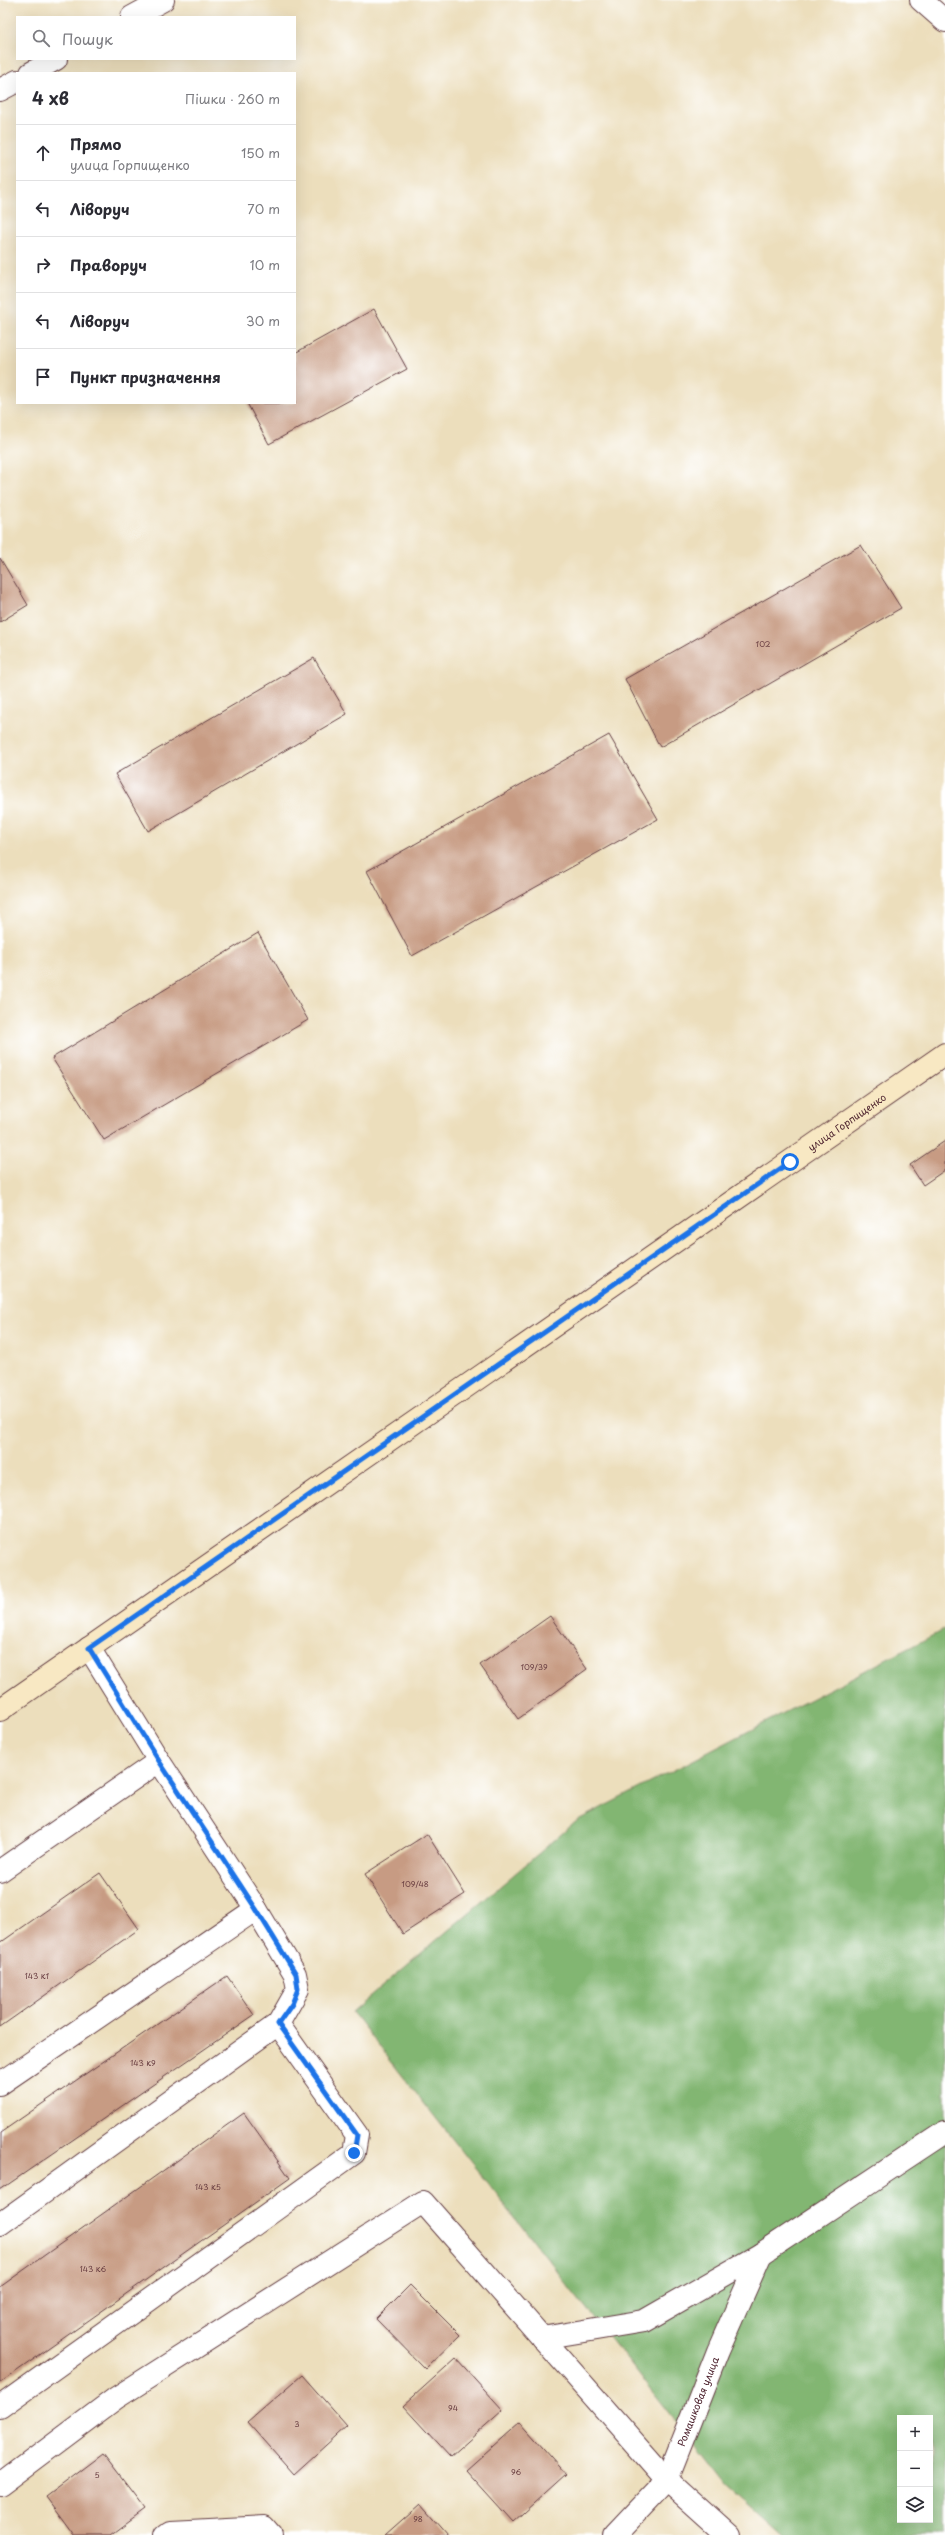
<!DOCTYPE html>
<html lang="uk">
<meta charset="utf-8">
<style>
body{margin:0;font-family:"Playpen Sans",sans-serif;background:#f2f2f3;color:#2b2b33}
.controls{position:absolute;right:12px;bottom:12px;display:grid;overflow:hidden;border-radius:0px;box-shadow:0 4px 16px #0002}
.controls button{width:36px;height:36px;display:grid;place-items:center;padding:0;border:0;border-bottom:1px solid #e1e1e2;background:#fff;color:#2b2b33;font:20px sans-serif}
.stop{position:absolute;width:12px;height:12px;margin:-9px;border:3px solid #1a73e8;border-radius:50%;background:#fff}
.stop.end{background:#1a73e8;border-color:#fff;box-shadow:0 1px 4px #0008}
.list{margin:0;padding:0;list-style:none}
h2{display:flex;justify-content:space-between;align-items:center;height:52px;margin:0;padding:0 16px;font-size:17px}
h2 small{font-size:13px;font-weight:400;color:#7c7c81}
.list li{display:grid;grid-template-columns:26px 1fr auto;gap:12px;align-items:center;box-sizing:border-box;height:56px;padding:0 16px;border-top:1px solid #e1e1e2}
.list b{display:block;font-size:15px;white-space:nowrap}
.list p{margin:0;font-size:13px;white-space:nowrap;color:#7c7c81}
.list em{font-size:13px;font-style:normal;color:#7c7c81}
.icon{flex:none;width:22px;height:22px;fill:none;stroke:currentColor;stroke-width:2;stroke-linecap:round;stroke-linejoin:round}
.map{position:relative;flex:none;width:945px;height:2535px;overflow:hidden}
.search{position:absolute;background:#fff;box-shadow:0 4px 16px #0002;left:16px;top:16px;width:280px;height:44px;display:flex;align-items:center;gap:10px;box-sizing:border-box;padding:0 14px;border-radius:0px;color:#7c7c81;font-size:15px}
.panel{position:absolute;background:#fff;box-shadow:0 4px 16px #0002;left:16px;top:72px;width:280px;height:332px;border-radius:0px}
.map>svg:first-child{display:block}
.forest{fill:#82b672;stroke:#666a4e;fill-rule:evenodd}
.building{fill:#c79b83}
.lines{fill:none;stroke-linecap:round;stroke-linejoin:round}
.lane-casing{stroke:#623c41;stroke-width:24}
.secondary-casing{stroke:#623c41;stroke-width:24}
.lane{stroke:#fff;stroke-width:22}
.secondary{stroke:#f8e8c3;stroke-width:22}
.route{stroke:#1a73e8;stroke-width:5}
.labels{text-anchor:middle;stroke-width:3;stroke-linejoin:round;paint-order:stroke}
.number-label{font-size:8px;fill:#693e41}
.street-label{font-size:10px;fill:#4a1f2b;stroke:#fff}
</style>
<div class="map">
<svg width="945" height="2535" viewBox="0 0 945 2535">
<rect width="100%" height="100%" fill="#fff"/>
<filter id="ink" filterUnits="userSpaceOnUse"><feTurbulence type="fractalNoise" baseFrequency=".025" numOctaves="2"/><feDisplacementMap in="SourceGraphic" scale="8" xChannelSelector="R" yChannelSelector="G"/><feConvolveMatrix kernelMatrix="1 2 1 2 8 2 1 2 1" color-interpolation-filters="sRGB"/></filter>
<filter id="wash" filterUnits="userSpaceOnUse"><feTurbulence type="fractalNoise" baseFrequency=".012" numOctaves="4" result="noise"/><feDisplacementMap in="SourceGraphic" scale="16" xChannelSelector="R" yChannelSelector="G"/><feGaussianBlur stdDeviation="0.9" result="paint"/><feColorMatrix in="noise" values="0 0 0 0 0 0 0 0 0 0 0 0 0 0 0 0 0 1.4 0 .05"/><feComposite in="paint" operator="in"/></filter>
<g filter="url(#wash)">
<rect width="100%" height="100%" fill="#ecdebc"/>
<path class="forest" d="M 945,1629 L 945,2535 L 782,2535 L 726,2485 L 352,2012 L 578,1820 ZM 900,2418 L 930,2418 L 930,2520 L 900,2520 Z"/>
<g id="blocks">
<g class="building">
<polygon points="374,309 407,369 269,444 247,403 295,403 295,353"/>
<polygon points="861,545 901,608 660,747 625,679"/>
<polygon points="0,558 28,605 0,622"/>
<polygon points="314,658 347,714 148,831 115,774"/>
<polygon points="609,735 658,819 412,956 367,871"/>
<polygon points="258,933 308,1020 104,1140 52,1058"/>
<polygon points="945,1141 945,1170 923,1185 910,1165"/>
<polygon points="550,1616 587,1669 518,1719 480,1665"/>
<polygon points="427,1834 465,1894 403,1934 365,1874"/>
<polygon points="100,1873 139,1929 0,2027 0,1943"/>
<polygon points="227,1976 254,2015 0,2190 0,2133"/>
<polygon points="244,2113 290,2178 0,2383 0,2287"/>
<polygon points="410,2285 460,2335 425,2369 376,2319"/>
<polygon points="456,2358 503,2410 450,2457 403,2406"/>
<polygon points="302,2375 347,2426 294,2474 248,2422"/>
<polygon points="520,2422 566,2474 513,2522 466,2470"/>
<polygon points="103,2454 145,2509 110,2535 74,2535 46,2497"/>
<polygon points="420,2504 447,2535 385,2535"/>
</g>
</g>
</g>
<g filter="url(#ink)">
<use href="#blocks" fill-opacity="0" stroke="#623c41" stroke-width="1"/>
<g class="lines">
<defs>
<g id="lane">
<polyline points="921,0 945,21"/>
<polyline points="132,17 163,0"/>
<polyline points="31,73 56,59"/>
<polyline points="0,90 17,81"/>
<polyline points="0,1871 159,1761"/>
<polyline points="0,2084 256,1909"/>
<polyline points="0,2224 278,2024"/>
<polyline points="542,2338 644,2321 761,2254 945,2132"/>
<polyline points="0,2407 354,2153 357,2135 278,2024 298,1989 295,1974 256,1909 159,1761 89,1648"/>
<polyline points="0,2485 116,2398 423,2202 667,2480 728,2535"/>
<polyline points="166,2535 170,2532 264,2527 271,2535"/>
<path id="s1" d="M 615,2535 L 667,2480 L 718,2351 L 761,2254"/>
</g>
<g id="secondary">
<path id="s2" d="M 0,1710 L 945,1054"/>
</g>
</defs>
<use href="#lane" class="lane-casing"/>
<use href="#secondary" class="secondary-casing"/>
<use href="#lane" class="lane"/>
<use href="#secondary" class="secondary"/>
</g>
</g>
<g class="lines" filter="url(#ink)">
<polyline class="route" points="354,2153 357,2135 278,2024 292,2004 298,1989 296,1974 256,1909 159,1761 89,1648 790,1162"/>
</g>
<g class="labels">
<g class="number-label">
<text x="763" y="647">102</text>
<text x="534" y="1670">109/39</text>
<text x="415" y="1887">109/48</text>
<text x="37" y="1979">143 к1</text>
<text x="143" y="2066">143 к9</text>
<text x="208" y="2190">143 к5</text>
<text x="93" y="2272">143 к6</text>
<text x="453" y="2411">94</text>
<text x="297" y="2427">3</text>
<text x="516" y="2475">96</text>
<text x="97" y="2478">5</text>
<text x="418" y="2522">98</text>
</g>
<g class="street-label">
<text dy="4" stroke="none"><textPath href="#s2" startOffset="1031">улица Горпищенко</textPath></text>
<text dy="4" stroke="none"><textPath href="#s1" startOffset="160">Ромашковая улица</textPath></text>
</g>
</g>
</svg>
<div class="controls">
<button>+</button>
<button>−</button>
<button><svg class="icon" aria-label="layers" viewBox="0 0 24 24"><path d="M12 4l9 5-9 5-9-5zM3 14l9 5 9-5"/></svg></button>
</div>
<div class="stop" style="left:790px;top:1162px"></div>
<div class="stop end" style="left:354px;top:2153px"></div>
<div class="search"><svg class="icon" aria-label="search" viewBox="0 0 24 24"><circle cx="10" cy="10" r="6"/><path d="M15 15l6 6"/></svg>Пошук</div>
<section class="panel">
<h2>4 хв<small>Пішки · 260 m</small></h2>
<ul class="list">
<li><svg class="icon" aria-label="ahead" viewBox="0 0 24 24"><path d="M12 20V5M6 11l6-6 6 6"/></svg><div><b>Прямо</b><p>улица Горпищенко</p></div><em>150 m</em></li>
<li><svg class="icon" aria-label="left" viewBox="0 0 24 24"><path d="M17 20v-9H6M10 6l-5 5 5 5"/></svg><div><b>Ліворуч</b></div><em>70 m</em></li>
<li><svg class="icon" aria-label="right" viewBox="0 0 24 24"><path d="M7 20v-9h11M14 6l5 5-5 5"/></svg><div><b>Праворуч</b></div><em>10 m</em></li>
<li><svg class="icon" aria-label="left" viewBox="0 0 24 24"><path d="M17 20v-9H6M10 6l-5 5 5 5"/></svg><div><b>Ліворуч</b></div><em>30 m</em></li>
<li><svg class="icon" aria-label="arrive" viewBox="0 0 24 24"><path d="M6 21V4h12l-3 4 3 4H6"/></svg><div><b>Пункт призначення</b></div></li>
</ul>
</section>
</div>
